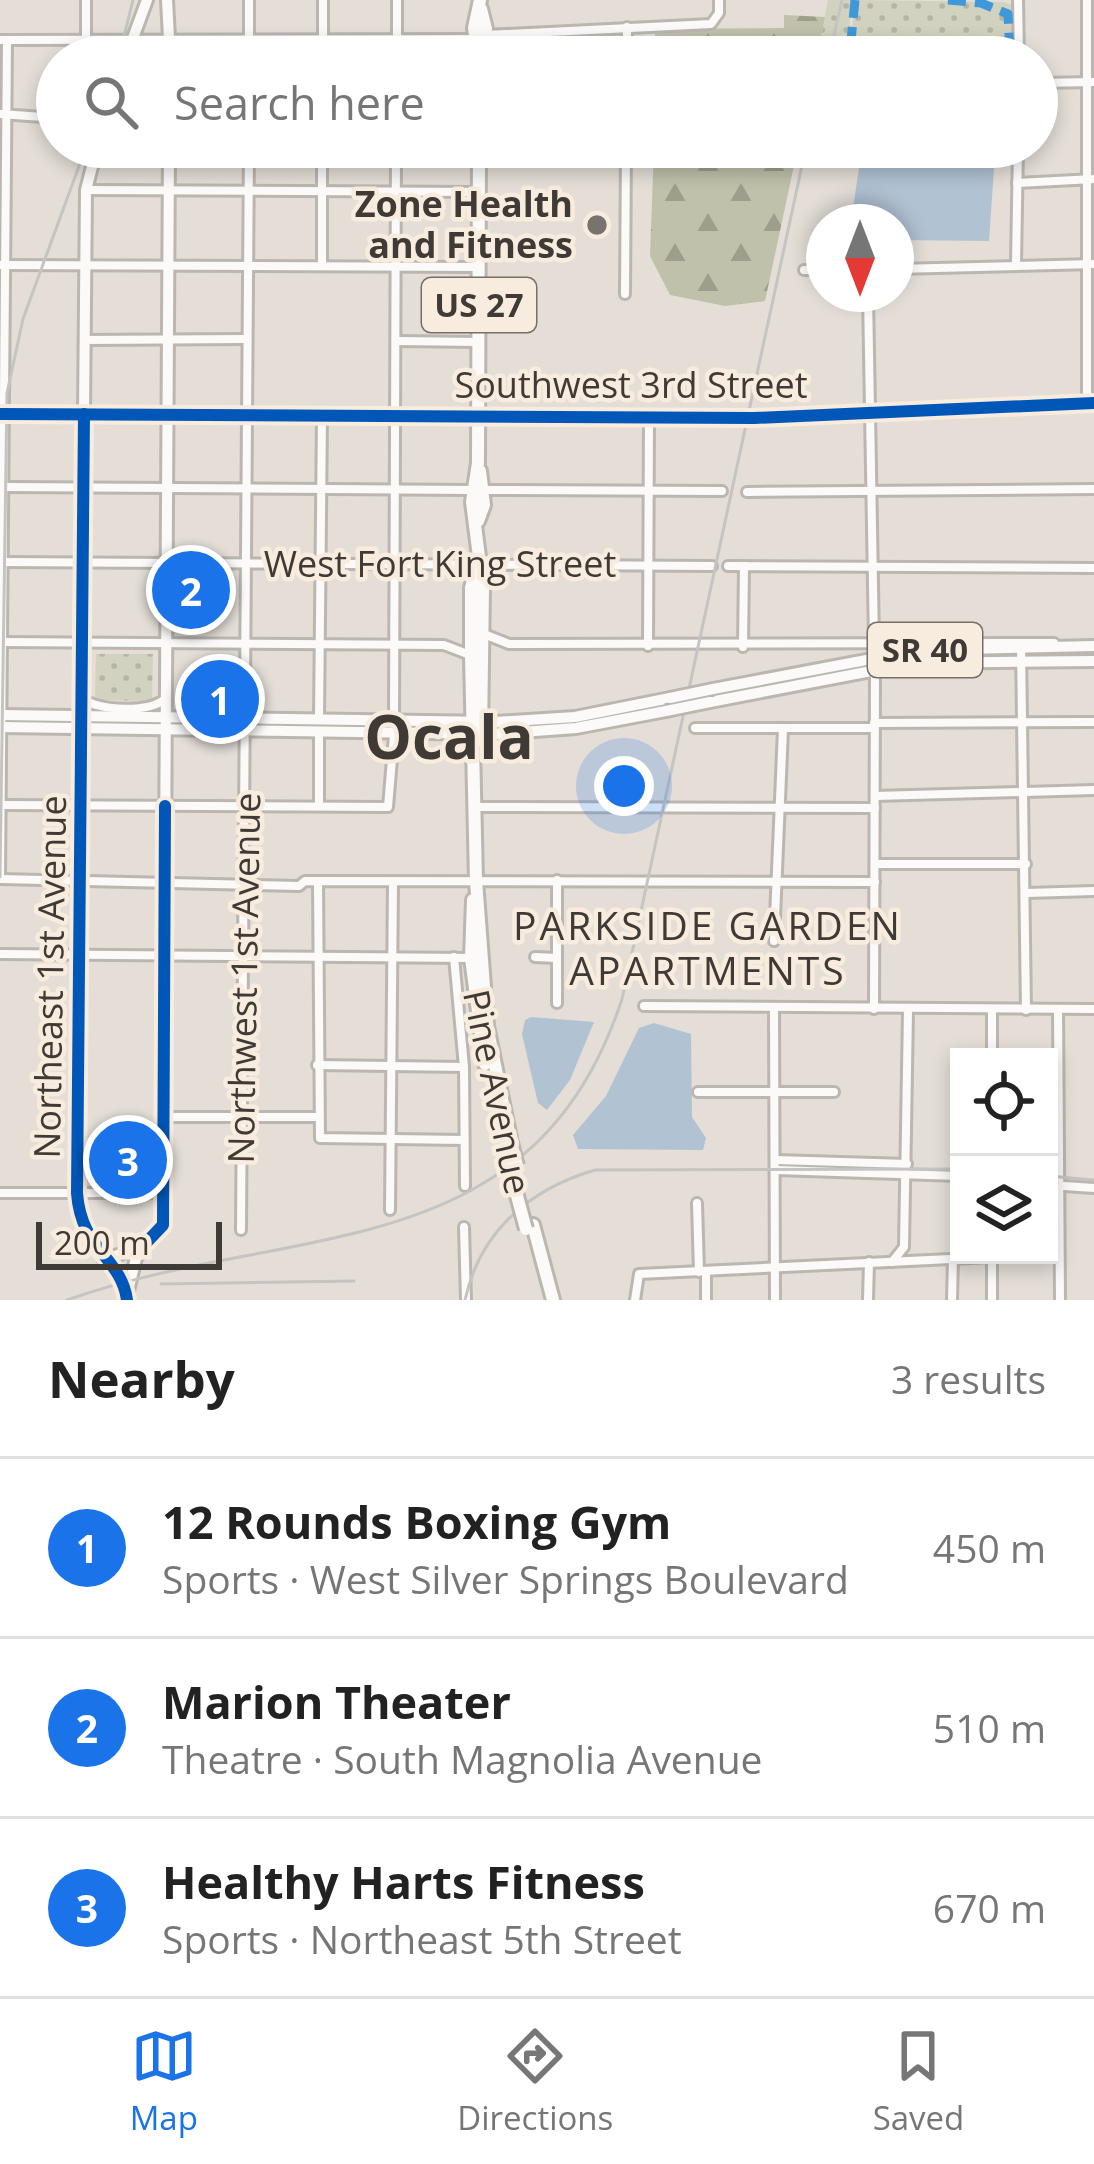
<!DOCTYPE html>
<meta charset="utf-8">
<style>
body{margin:0;font-family:"Open Sans",sans-serif;background:#f2f2f2;color:#222}
.controls{position:absolute;right:36px;bottom:36px;display:grid;overflow:hidden;border-radius:0px;box-shadow:0 6px 18px #0003}
.controls button{width:108px;height:108px;display:grid;place-items:center;padding:0;border:0;border-bottom:3px solid #e0e0e0;background:#fff;color:#222;font:60px sans-serif}
.compass{position:absolute;left:806px;top:204px;width:108px;height:108px;border-radius:50%;background:#fff;box-shadow:0 6px 18px #0003;rotate:180deg}
.scale{position:absolute;left:36px;bottom:30px;width:186px;box-sizing:border-box;padding-left:12px;border:6px solid #3f3a35;border-top:0;font-size:33px;line-height:42px;white-space:nowrap;color:#3f3a35;-webkit-text-stroke:9px #f8ecde;paint-order:stroke}
.you{position:absolute;left:624px;top:786px;width:42px;height:42px;margin:-30px;border:9px solid #fff;border-radius:50%;background:#1a73e8;box-shadow:0 0 0 18px #1a73e833}
.badge{display:grid;place-items:center;width:78px;height:78px;border-radius:50%;background:#1a73e8;color:#fff;font-size:39px;font-weight:700}
.pin{position:absolute;translate:-50% -50%;border:6px solid #fff;box-shadow:0 3px 12px #0006}
.list{margin:0;padding:0;list-style:none}
h2{display:flex;justify-content:space-between;align-items:center;height:156px;margin:0;padding:0 48px;font-size:51px}
h2 small{font-size:39px;font-weight:400;color:#767676}
.list li{display:grid;grid-template-columns:78px 1fr auto;gap:36px;align-items:center;box-sizing:border-box;height:180px;padding:0 48px;border-top:3px solid #e0e0e0}
.list b{display:block;font-size:45px;white-space:nowrap}
.list p{margin:0;font-size:39px;white-space:nowrap;color:#767676}
.list em{font-size:39px;font-style:normal;color:#767676}
.icon{flex:none;width:66px;height:66px;fill:none;stroke:currentColor;stroke-width:2;stroke-linecap:round;stroke-linejoin:round}
.map{position:relative;flex:none;width:1094px;height:1300px;overflow:hidden}
.search{position:absolute;background:#fff;box-shadow:0 6px 18px #0003;left:36px;right:36px;top:36px;height:132px;display:flex;align-items:center;gap:30px;box-sizing:border-box;padding:0 42px;border-radius:66px;color:#767676;font-size:45px}
.sheet{height:696px;background:#fff}
nav{display:flex;justify-content:space-around;align-items:center;box-sizing:border-box;height:168px;border-top:3px solid #e0e0e0;background:#fff;font-size:33px;color:#767676}
nav a{display:grid;justify-items:center;gap:6px}
nav .on{color:#1a73e8}
.map>svg:first-child{display:block}
.grass{fill:url(#grass-dots)}
.forest{fill:url(#forest-firs)}
.water{fill:#b1c2d3}
.lines{fill:none;stroke-linecap:round;stroke-linejoin:round}
.minor-casing{stroke:#bbb6b0;stroke-width:14}
.major-casing{stroke:#bbb6b0;stroke-width:16}
.highway-casing{stroke:#bbb6b0;stroke-width:18}
.minor{stroke:#fbfaf9;stroke-width:8}
.major{stroke:#fbfaf9;stroke-width:10}
.highway{stroke:#fbfaf9;stroke-width:12}
.rail{stroke:#c5c4c2;stroke-width:3}
.major-bridge-casing{stroke:#bbb6b0;stroke-width:16;stroke-linecap:butt}
.highway-bridge-casing{stroke:#bbb6b0;stroke-width:18;stroke-linecap:butt}
.major-bridge{stroke:#fbfaf9;stroke-width:10}
.highway-bridge{stroke:#fbfaf9;stroke-width:12}
.quiet{stroke:#3f98d8;stroke-width:9;stroke-dasharray:18 9;stroke-linecap:butt}
.cycleway-casing{stroke:#f8ecde;stroke-width:20}
.cycleway{stroke:#0057b8;stroke-width:12}
.poi-dot{fill:#79736e;stroke:#f8ecde;stroke-width:4.5}
.labels{text-anchor:middle;stroke-width:9;stroke-linejoin:round;paint-order:stroke}
.shield{fill:#f8ecde;stroke:#766f68;stroke-width:3}
.shield-label{font-size:33px;font-weight:bold;fill:#3f3a35}
.poi-label{font-size:36px;font-weight:bold;fill:#3f3a35;stroke:#f8ecde;text-anchor:end}
.street-label{font-size:36px;fill:#3f3a35;stroke:#f8ecde}
.neighbourhood-label{font-size:39px;letter-spacing:3px;fill:#3f3a35;stroke:#f8ecde}
.town-label{font-size:60px;font-weight:bold;fill:#3f3a35;stroke:#f8ecde}
</style>
<div class="map">
<svg width="1094" height="1300" viewBox="0 0 1094 1300">
<defs>
<pattern id="grass-dots" width="8" height="8" patternUnits="userSpaceOnUse" patternTransform="scale(3)"><rect width="8" height="8" fill="#d1d2bf"/><path d="M2 2h.1M6 6h.1" fill="none" stroke="#b4b5a5" stroke-width="1.8" stroke-linecap="round"/></pattern>
<pattern id="forest-firs" width="22" height="20" patternUnits="userSpaceOnUse" patternTransform="scale(3)"><rect width="22" height="20" fill="#bfc1ab"/><path d="M5 1l3.5 6h-7zM16 11l3.5 6h-7z" fill="#9d9e8c"/></pattern>
</defs>
<rect width="100%" height="100%" fill="#e4ded7"/>
<g class="grass">
<polygon points="828,0 852,0 848,42 856,57 817,57"/>
<polygon points="855,0 1004,2 1016,7 1017,37 1011,38 1010,57 860,57 851,41"/>
<polygon points="96,654 153,654 152,701 95,700"/>
</g>
<g class="forest">
<polygon points="784,15 825,17 817,57 655,57 655,29 784,28"/>
<polygon points="654,147 798,147 765,301 725,306 670,295 650,256"/>
</g>
<g class="water">
<polygon points="877,147 986,153 994,168 989,241 896,240 896,222 851,222 859,168"/>
<polygon points="531,1017 594,1022 570,1080 547,1110 538,1103 522,1034 525,1020"/>
<polygon points="654,1023 691,1034 692,1117 706,1138 703,1150 578,1149 573,1135 606,1096 639,1028"/>
</g>
<g class="lines">
<defs>
<g id="minor">
<polyline points="86,0 86,57"/>
<polyline points="397,0 397,57"/>
<polyline points="1018,0 1019,57"/>
<polyline points="486,35 711,24 719,13 719,0"/>
<polyline points="0,40 474,39"/>
<polyline points="249,57 249,0"/>
<polyline points="323,57 323,0"/>
<polyline points="627,57 627,27"/>
<polyline points="1037,83 1094,82"/>
<polyline points="0,114 57,118"/>
<polyline points="1017,183 1094,179"/>
<polyline points="86,190 478,192"/>
<polyline points="1016,264 1018,147"/>
<polyline points="1,265 478,267"/>
<polyline points="322,265 322,147"/>
<polyline points="896,269 1094,264"/>
<polyline points="804,270 824,270"/>
<polyline points="625,294 626,147"/>
<polyline points="868,294 874,643"/>
<polyline points="84,340 246,339"/>
<polyline points="397,341 479,342"/>
<polyline points="1087,404 1087,0"/>
<polyline points="0,414 754,418 1094,403"/>
<polyline points="4,487 472,490"/>
<polyline points="484,490 722,491"/>
<polyline points="747,492 1094,489"/>
<polyline points="1,562 712,566"/>
<polyline points="728,566 1094,568"/>
<polyline points="484,634 509,644 1054,643"/>
<polyline points="1,642 444,645 470,655"/>
<polyline points="648,646 649,416"/>
<polyline points="743,647 744,566"/>
<polyline points="1021,647 1026,1010"/>
<path d="M 83,699 C 101,711 148,713 165,699"/>
<polyline points="319,719 322,415"/>
<polyline points="394,721 396,147"/>
<polyline points="874,723 1094,722"/>
<polyline points="695,728 874,728"/>
<polyline points="319,732 319,806"/>
<polyline points="875,796 1094,790"/>
<polyline points="0,805 388,807 394,735"/>
<polyline points="476,807 875,808"/>
<polyline points="876,864 1026,864"/>
<polyline points="0,877 7,40"/>
<polyline points="0,879 299,886 305,881 875,882"/>
<polyline points="318,881 320,1138 464,1140"/>
<polyline points="1027,893 1094,891"/>
<polyline points="774,941 783,729"/>
<polyline points="0,954 471,958"/>
<polyline points="454,957 464,1067 465,1186"/>
<polyline points="535,957 556,958"/>
<polyline points="557,1003 557,880"/>
<polyline points="644,1006 1094,1009"/>
<polyline points="774,1007 775,1300"/>
<polyline points="874,1009 875,670"/>
<polyline points="1058,1009 1060,1300"/>
<polyline points="992,1057 992,1011"/>
<polyline points="317,1065 464,1067"/>
<polyline points="698,1092 834,1092"/>
<polyline points="164,1117 318,1117"/>
<polyline points="776,1160 907,1164"/>
<polyline points="776,1170 959,1176"/>
<polyline points="1049,1185 1094,1188"/>
<polyline points="0,1193 164,1193"/>
<polyline points="697,1203 699,1272"/>
<polyline points="390,1210 393,882"/>
<polyline points="464,1227 466,1300"/>
<polyline points="241,1230 249,147"/>
<polyline points="992,1256 992,1300"/>
<polyline points="892,1262 904,1247 908,1011"/>
<polyline points="706,1272 706,1300"/>
<polyline points="635,1300 639,1274 1036,1255"/>
<polyline points="868,1300 869,1262"/>
<polyline points="952,1300 953,1259"/>
</g>
<g id="major">
<polyline points="167,0 170,57"/>
<polyline points="126,57 147,0"/>
<path d="M 97,147 L 86,190 L 77,1193 C 81,1251 116,1252 127,1295"/>
<polyline points="713,689 919,650 1094,646"/>
<polyline points="710,702 913,663 1094,661"/>
<polyline points="0,715 495,722 575,717 670,698"/>
<polyline points="0,727 495,734 576,728 666,711"/>
<polyline points="104,1260 143,1246"/>
<polyline points="127,1295 136,1258 163,1225 169,147"/>
</g>
<g id="highway">
<polyline points="481,9 486,29 482,57"/>
<polyline points="478,57 474,28 480,0"/>
<polyline points="478,521 484,505 480,471"/>
<polyline points="477,565 471,588 471,656 476,881 487,1026 511,1143"/>
<polyline points="475,742 481,734 483,588 472,502 478,463 479,147"/>
<polyline points="473,900 471,958 485,1064"/>
<polyline points="533,1225 553,1300"/>
</g>
</defs>
<use href="#minor" class="minor-casing"/>
<use href="#major" class="major-casing"/>
<use href="#highway" class="highway-casing"/>
<use href="#minor" class="minor"/>
<use href="#major" class="major"/>
<use href="#highway" class="highway"/>
<g class="rail">
<polyline points="119,57 133,0"/>
<polyline points="829,57 842,0"/>
<polyline points="0,877 7,393 23,319 86,147"/>
<polyline points="1049,1176 1094,1180"/>
<polyline points="161,1284 354,1281"/>
<path d="M 67,1300 C 290,1221 533,1271 622,999 L 806,147"/>
<path d="M 465,1300 C 480,1231 530,1189 595,1170 L 959,1169"/>
</g>
<defs>
<g id="major-bridge">
<polyline points="670,698 713,689"/>
<polyline points="666,711 710,702"/>
</g>
<g id="highway-bridge">
<polyline points="511,1143 517,1166"/>
<polyline points="504,1148 526,1229"/>
</g>
</defs>
<use href="#major-bridge" class="major-bridge-casing"/>
<use href="#highway-bridge" class="highway-bridge-casing"/>
<use href="#major-bridge" class="major-bridge"/>
<use href="#highway-bridge" class="highway-bridge"/>
<g class="quiet">
<polyline points="855,0 851,41 860,57"/>
<polyline points="948,0 981,3 1008,14 1010,57"/>
<polyline points="945,147 972,147"/>
</g>
<defs>
<g id="cycleway">
<polyline points="0,414 754,418 1094,403"/>
<path d="M 84,414 L 77,1193 C 81,1250 121,1257 127,1300"/>
<polyline points="143,1246 163,1225 165,806"/>
</g>
</defs>
<use href="#cycleway" class="cycleway-casing"/>
<use href="#cycleway" class="cycleway"/>
</g>
<circle class="poi-dot" cx="597" cy="225" r="12"/>
<g class="labels">
<g class="shield">
<rect x="422" y="278" width="114" height="54" rx="9"/>
<rect x="868" y="623" width="114" height="54" rx="9"/>
</g>
<g class="shield-label">
<text x="479" y="317">US 27</text>
<text x="925" y="662">SR 40</text>
</g>
<g class="poi-label">
<text x="573" y="217">Zone Health<tspan x="573" dy="41">and Fitness</tspan></text>
</g>
<g class="street-label">
<text x="631" y="398">Southwest 3rd Street</text>
<text x="440" y="577">West Fort King Street</text>
<text transform="translate(50 977) rotate(-89)" y="13">Northeast 1st Avenue</text>
<text transform="translate(244 978) rotate(-89)" y="13">Northwest 1st Avenue</text>
<text transform="translate(497 1092) rotate(78)" y="13">Pine Avenue</text>
</g>
<g class="neighbourhood-label">
<text x="708" y="940">PARKSIDE GARDEN<tspan x="708" dy="45">APARTMENTS</tspan></text>
</g>
<g class="town-label">
<text x="449" y="759">Ocala</text>
</g>
</g>
</svg>
<div class="controls">
<button><svg class="icon" aria-label="locate" viewBox="0 0 24 24"><circle cx="12" cy="12" r="6"/><path d="M12 2v4M12 18v4M2 12h4M18 12h4"/></svg></button>
<button><svg class="icon" aria-label="layers" viewBox="0 0 24 24"><path d="M12 4l9 5-9 5-9-5zM3 14l9 5 9-5"/></svg></button>
</div>
<svg class="compass" viewBox="-18 -18 36 36"><path d="M0-13l5 13h-10z" fill="#e53935"/><path d="M0 13l5-13h-10z" fill="#767676"/></svg>
<div class="scale">200 m</div>
<div class="you"></div>
<div class="pin badge" style="left:220px;top:699px">1</div>
<div class="pin badge" style="left:191px;top:590px">2</div>
<div class="pin badge" style="left:128px;top:1160px">3</div>
<div class="search"><svg class="icon" aria-label="search" viewBox="0 0 24 24"><circle cx="10" cy="10" r="6"/><path d="M15 15l6 6"/></svg>Search here</div>
</div>
<section class="sheet">
<h2>Nearby<small>3 results</small></h2>
<ul class="list">
<li><span class="badge">1</span><div><b>12 Rounds Boxing Gym</b><p>Sports · West Silver Springs Boulevard</p></div><em>450 m</em></li>
<li><span class="badge">2</span><div><b>Marion Theater</b><p>Theatre · South Magnolia Avenue</p></div><em>510 m</em></li>
<li><span class="badge">3</span><div><b>Healthy Harts Fitness</b><p>Sports · Northeast 5th Street</p></div><em>670 m</em></li>
</ul>
</section>
<nav>
<a class="on"><svg class="icon" aria-label="map" viewBox="0 0 24 24"><path d="M3 6l6-2 6 2 6-2v14l-6 2-6-2-6 2zM9 4v14M15 6v14"/></svg>Map</a>
<a><svg class="icon" aria-label="directions" viewBox="0 0 24 24"><path d="M12 3l9 9-9 9-9-9zM9 14v-3h6M13 9l2 2-2 2"/></svg>Directions</a>
<a><svg class="icon" aria-label="saved" viewBox="0 0 24 24"><path d="M7 4h10v16l-5-4-5 4z"/></svg>Saved</a>
</nav>
